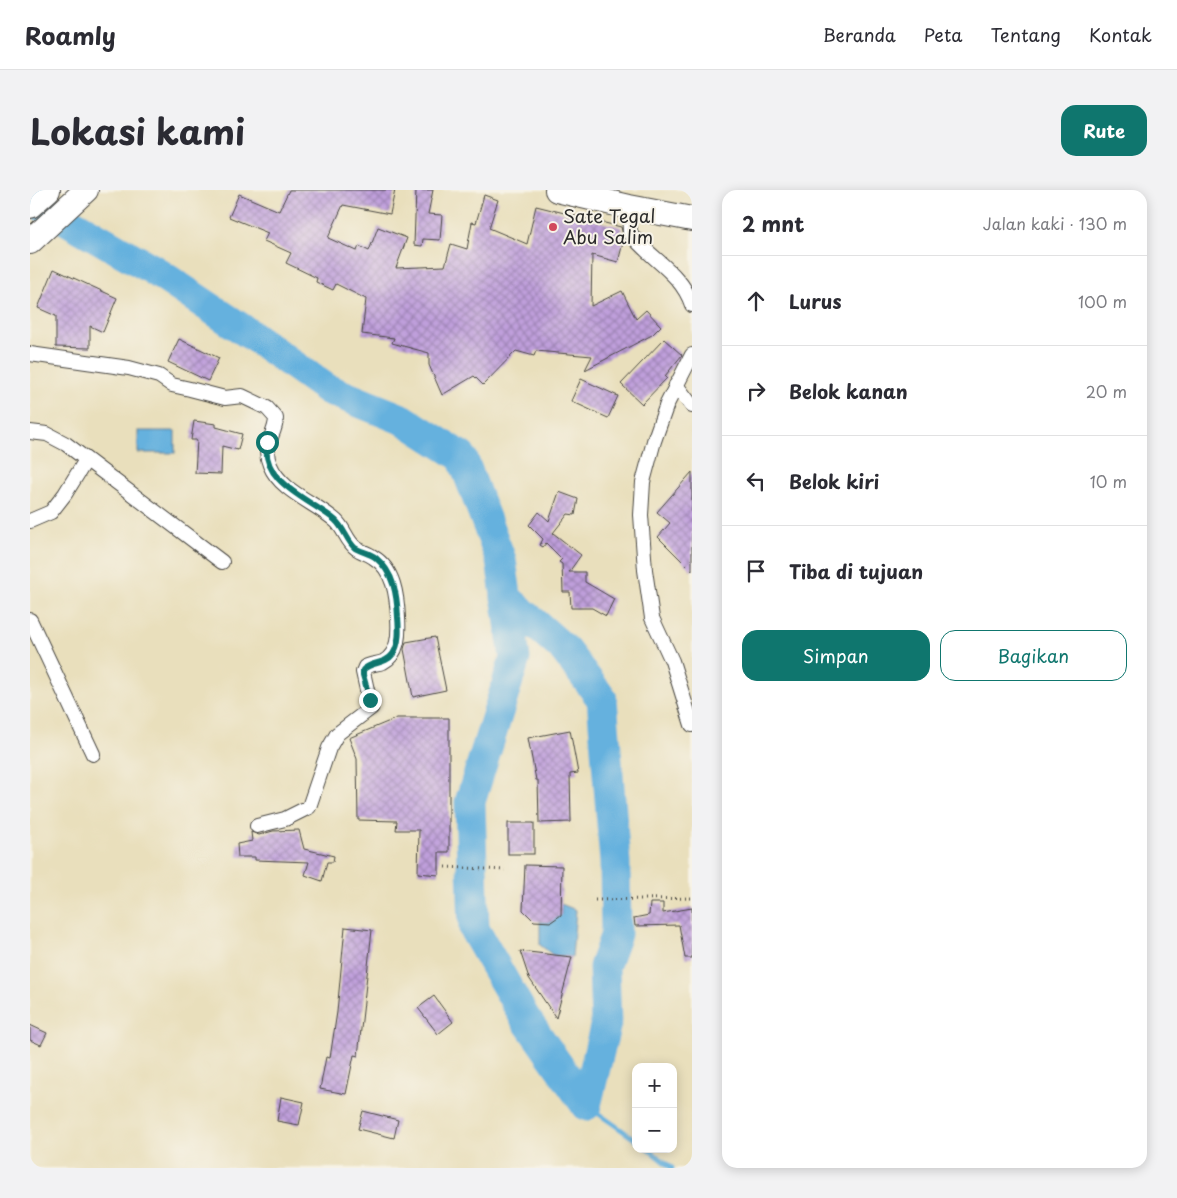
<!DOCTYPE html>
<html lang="id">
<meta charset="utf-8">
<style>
body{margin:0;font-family:"Playpen Sans",sans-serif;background:#f2f2f3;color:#2b2b33}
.controls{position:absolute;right:15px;bottom:15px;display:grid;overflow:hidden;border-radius:10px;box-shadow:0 2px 12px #0003}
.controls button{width:45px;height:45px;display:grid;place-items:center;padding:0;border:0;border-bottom:1px solid #e1e1e2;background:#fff;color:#2b2b33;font:25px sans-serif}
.stop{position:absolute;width:15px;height:15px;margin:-11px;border:4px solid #0f766e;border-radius:50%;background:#fff}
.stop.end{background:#0f766e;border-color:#fff;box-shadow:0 1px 5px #0008}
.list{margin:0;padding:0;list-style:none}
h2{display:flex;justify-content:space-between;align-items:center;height:65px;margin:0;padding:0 20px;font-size:21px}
h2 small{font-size:16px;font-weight:400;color:#7c7c81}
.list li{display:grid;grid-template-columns:32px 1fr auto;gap:15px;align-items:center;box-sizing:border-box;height:90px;padding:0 20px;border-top:1px solid #e1e1e2}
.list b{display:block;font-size:19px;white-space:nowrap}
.list em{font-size:16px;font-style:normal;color:#7c7c81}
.actions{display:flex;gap:10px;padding:15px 20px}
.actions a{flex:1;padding:11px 0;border:1px solid #0f766e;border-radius:15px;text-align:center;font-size:18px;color:#0f766e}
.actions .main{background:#0f766e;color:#fff}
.icon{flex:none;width:28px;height:28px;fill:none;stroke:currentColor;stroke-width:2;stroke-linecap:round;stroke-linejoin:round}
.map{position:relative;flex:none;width:662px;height:978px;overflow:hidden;border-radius:15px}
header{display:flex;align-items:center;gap:30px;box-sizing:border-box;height:70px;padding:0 25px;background:#fff;border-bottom:1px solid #e1e1e2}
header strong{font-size:24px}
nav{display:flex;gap:28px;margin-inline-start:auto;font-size:18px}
.intro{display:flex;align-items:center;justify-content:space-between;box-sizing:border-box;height:120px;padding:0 30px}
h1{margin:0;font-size:35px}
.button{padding:12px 22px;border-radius:15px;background:#0f766e;color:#fff;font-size:18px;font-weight:700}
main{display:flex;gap:30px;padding:0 30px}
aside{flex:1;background:#fff;border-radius:15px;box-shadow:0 2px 12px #0003}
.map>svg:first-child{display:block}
.water{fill:#65b1de;stroke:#486e84}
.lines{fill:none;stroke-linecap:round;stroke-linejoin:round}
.stream{stroke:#65b1de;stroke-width:5}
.river{stroke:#65b1de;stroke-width:31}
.building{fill:url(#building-cross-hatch)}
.minor-casing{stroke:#484641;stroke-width:16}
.trunk-casing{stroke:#484641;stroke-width:26}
.path{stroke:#484641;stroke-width:3;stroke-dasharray:1 4;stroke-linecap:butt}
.minor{stroke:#fff;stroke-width:14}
.trunk{stroke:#fff;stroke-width:24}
.route{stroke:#0f766e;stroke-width:6}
.poi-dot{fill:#d1495b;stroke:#f7f3e8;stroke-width:2}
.labels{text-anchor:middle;stroke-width:4;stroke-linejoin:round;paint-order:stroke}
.poi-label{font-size:18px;fill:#2b2b2b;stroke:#f7f3e8;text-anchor:start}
</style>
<header>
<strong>Roamly</strong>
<nav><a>Beranda</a><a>Peta</a><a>Tentang</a><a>Kontak</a></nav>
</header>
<div class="intro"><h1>Lokasi kami</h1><a class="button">Rute</a></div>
<main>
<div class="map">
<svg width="662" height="978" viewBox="0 0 662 978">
<defs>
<pattern id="building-cross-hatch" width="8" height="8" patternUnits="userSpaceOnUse" patternTransform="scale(1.25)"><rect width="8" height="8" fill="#bf9fdb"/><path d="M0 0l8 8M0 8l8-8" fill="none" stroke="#9b82b2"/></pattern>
</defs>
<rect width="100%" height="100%" fill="#f7f3e8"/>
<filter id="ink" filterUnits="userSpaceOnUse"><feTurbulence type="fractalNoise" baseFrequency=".02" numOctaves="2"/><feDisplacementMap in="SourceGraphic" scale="10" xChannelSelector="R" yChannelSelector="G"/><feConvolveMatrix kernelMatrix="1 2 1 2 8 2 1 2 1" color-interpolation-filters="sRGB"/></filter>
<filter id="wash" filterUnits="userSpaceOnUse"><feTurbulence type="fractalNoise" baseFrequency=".0096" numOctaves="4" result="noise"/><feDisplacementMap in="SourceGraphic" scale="20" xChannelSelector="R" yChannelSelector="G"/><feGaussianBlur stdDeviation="1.12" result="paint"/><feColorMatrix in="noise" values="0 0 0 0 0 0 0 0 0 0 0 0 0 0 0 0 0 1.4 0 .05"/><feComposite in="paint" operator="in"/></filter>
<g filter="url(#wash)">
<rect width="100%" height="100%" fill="#e9dfbc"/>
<g class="water">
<rect x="108" y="241" width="37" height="22"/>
<polygon points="531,714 546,720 542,767 523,765 510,755 510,732 521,732 531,725"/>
</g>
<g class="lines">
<g class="stream">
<polyline points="556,915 606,950"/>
<polyline points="618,959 642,978"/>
</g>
<g class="river">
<polyline points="0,9 122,79 227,149 297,199 374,230 432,267 471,370 485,468 440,612 444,739 495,828 556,915"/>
<polyline points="476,408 534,459 572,509 585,672 586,744 574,777 576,833 556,915"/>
</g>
</g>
<g id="blocks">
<g class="building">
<polygon points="259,0 365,0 360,24 313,15 298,48 327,61 329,56 339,61 348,37 377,48 366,78 415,76 421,54 437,59 442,32 446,33 454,5 468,10 459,38 497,54 506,16 591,37 594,49 588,72 562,65 561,116 592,101 606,129 616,120 631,136 622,145 555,180 562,166 506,161 504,166 486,161 453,195 444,186 412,205 399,175 399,163 362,153 364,148 332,144 336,109 306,94 303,100 286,92 287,88 256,73 261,63 234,51 238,43 199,27 209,4 249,21"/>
<polygon points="386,0 403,0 398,24 412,25 410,50 393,49 392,56 384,55"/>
<polygon points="24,79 87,108 73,142 60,136 60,158 26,157 26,126 8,118"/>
<polygon points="149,149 189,168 178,191 138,172"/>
<polygon points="634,149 652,165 635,186 637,188 612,214 591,194"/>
<polygon points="551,189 588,206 578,228 541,211"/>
<polygon points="164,231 186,234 186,237 212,244 208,260 192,256 191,284 165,283 167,250 161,250"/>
<polygon points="662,282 662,381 628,347 640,333 627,322"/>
<polygon points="529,302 548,309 545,325 538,324 523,343 551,365 539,382 555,382 555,392 584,409 576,426 562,418 541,418 540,402 533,402 532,374 529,372 532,369 516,353 513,357 510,355 513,349 499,335 509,322 519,331"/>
<polygon points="405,447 416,500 383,507 374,459 376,452"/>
<polygon points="367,528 419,528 419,662 409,662 409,685 388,683 389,640 366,640 367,631 328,630 327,569 319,548"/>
<polygon points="540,540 548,583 540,584 541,632 509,633 508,590 506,590 498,548"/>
<rect x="478" y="633" width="26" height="31"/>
<polygon points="269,640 274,659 304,666 303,672 297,672 292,691 275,685 279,672 225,670 225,667 208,667 207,654 222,651 221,642 229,645 243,641"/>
<polygon points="495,675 532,676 531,725 521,732 504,731 493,720"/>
<polygon points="620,713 633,713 633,723 662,718 662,768 655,768 649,735 605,736 604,728 619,725"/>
<polygon points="315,737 342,740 328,866 324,865 316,904 290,899 296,867 300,868 307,822"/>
<polygon points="490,761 542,767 526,828 499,788"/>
<polygon points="404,806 423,832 408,844 388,818"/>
<polygon points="0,835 17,843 11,855 0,850"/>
<polygon points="251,907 274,912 269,935 247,931"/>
<polygon points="333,921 368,930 364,948 328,939"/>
</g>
</g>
</g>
<g filter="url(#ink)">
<use href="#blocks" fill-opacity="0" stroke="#484641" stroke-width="1"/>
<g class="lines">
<defs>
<g id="minor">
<path d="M 599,17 L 600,43 C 621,70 651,82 662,115"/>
<path d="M 0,164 L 99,178 L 129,186 L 142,195 L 160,199 L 195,208 L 212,206 L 237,218 L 246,228 C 246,246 231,254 240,275 C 251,302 285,312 306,331 C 314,338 317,352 326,358 C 331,362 338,363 343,367 C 364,379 367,406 368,428 C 369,443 369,464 353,472 C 347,474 341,474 335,477 L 333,482 L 341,518 L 307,544 L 299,558 L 279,617 L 255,629 L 227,636"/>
<polyline points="662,165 637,214 624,251 613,292 611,325 615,380 622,428 642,471 662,535"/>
<polyline points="646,195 662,216"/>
<polyline points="0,242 17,244 36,254 192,372"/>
<polyline points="0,331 21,322 35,304 56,270"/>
<polyline points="0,430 63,564"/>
</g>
<g id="trunk">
<polyline points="527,0 599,17 662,29"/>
<polyline points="0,16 18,0"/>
<polyline points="0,52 56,0"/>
</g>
</defs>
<use href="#minor" class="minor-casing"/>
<use href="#trunk" class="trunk-casing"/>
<g class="path">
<polyline points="415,677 475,680"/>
<polyline points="565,710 662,708"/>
</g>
<use href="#minor" class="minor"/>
<use href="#trunk" class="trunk"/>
</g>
</g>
<g class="lines" filter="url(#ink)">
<path class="route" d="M 237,252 C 230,293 280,309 305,330 C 314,338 317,351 325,358 C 331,362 340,363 346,368 C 364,383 367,405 368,427 C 369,439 370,453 363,464 C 355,475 341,471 333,480 L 333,485 L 340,510"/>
</g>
<circle class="poi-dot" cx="523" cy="37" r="5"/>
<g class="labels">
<g class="poi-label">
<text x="533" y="33">Sate Tegal<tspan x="533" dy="21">Abu Salim</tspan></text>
</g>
</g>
</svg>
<div class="controls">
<button>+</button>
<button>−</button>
</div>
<div class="stop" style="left:237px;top:252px"></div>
<div class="stop end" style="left:340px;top:510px"></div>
</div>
<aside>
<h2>2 mnt<small>Jalan kaki · 130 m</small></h2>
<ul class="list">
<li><svg class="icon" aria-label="ahead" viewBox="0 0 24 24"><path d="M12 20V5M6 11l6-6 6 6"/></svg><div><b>Lurus</b></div><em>100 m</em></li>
<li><svg class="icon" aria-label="right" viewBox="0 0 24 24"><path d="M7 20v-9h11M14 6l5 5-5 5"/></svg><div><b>Belok kanan</b></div><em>20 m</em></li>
<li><svg class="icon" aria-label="left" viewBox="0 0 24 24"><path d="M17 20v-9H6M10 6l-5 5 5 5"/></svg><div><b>Belok kiri</b></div><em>10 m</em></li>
<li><svg class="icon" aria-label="arrive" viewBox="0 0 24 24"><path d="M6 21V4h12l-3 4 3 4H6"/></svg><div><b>Tiba di tujuan</b></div></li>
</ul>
<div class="actions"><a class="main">Simpan</a><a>Bagikan</a></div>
</aside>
</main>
